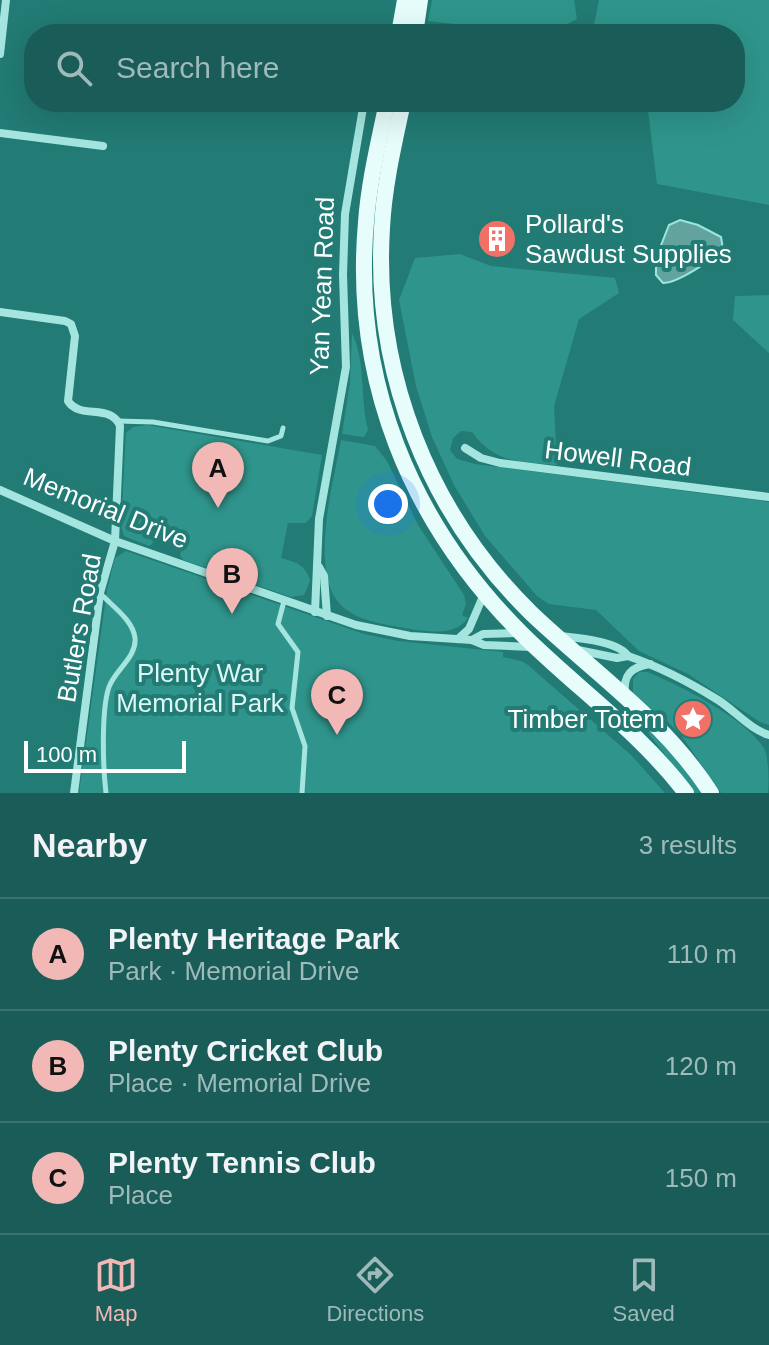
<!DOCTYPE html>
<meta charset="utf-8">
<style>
body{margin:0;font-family:Arial,sans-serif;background:#276561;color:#f1f3f6}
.scale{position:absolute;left:24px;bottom:20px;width:162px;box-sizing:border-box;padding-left:8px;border:4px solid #fff;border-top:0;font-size:22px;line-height:28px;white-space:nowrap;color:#fff;-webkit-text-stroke:6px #227b74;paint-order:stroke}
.you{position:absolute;left:388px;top:504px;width:28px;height:28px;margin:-20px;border:6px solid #fff;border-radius:50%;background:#1a73e8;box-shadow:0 0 0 12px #1a73e833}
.badge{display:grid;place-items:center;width:52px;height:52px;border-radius:50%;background:#f1b8b6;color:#111;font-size:26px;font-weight:700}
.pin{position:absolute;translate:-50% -66px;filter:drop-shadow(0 2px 4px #0008)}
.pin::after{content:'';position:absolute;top:42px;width:28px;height:24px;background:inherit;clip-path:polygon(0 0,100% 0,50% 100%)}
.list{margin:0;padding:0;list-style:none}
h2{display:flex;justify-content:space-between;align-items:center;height:104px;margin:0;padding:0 32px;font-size:34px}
h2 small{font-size:26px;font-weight:400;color:#9fbaba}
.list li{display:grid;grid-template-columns:52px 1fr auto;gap:24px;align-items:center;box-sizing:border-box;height:112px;padding:0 32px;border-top:2px solid #38716d}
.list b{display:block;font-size:30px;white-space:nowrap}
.list p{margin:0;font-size:26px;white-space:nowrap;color:#9fbaba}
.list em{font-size:26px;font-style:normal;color:#9fbaba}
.icon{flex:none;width:44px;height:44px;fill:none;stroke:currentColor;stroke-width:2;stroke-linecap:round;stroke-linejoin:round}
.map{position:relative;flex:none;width:769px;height:793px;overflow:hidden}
.search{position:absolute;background:#1a5c57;box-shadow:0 8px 32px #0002;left:24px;right:24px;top:24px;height:88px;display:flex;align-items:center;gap:20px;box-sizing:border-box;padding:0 28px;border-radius:32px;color:#9fbaba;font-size:30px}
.sheet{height:440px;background:#1a5c57}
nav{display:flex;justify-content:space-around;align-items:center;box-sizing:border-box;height:112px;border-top:2px solid #38716d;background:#1a5c57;font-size:22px;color:#9fbaba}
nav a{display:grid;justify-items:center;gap:4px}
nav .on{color:#f1b8b6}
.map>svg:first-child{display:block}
.green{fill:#2f958c}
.water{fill:#63a39e;stroke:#99e6de;stroke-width:2}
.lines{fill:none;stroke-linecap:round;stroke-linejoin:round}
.service{stroke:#a5e5df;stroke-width:5}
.minor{stroke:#a5e5df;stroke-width:8}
.primary{stroke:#e6fdfc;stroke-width:16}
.labels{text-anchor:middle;stroke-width:8;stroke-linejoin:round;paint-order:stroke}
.poi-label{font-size:26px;fill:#fff;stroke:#227b74;text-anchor:start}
.street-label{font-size:26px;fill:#fff;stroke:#227b74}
.park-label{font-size:26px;fill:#dbf8f5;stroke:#227b74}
</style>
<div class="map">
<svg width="769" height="793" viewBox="0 0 769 793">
<rect width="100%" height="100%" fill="#227b74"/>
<g class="green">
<polygon points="432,0 574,0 577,19 548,34 428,21"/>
<polygon points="599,0 769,0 769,205 657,184 647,102 735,102 735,34 592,34"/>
<path d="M 460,254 L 491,266 L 615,278 L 619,293 L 579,319 L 554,406 L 557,465 C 520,461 495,464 472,432 L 461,431 L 453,438 L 450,450 L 457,459 L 475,464 L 769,502 L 769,725 L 760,722 L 688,674 L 639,651 L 596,610 L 549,604 L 537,596 L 485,536 L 454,485 L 432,437 L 416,386 L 399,300 L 415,258 Z"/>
<polygon points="769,295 769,353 733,320 735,296"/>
<path d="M 352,333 C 366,362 360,399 368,430 L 364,437 L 342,434 L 350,383 Z"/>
<path d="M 147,425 L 322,455 L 312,516 L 306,523 L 288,523 L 281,558 C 295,562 306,564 310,581 L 304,595 L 291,597 L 183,560 L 180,555 L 185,537 L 160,528 L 152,544 L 149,546 L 124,536 L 121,526 L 126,433 L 133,427 Z"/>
<path d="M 341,440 L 375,446 L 387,461 L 418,525 L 464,595 L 466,604 L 462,615 L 468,618 C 455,636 431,632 411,629 C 390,625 365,623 347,610 C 305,582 334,481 341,440 Z"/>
<polygon points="126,551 364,634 398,641 503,652 503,657 521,661 528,665 631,755 665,793 79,793 107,590 115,558"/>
<path d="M 639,672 L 647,672 C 678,684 750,721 765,750 C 769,763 769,780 768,793 L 721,793 L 681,735 L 667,721 L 644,706 L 633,693 L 633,679 Z"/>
<polygon points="651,729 704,793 695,793 648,733"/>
</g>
<path class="water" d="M 680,220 L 698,225 L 721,237 L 723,249 C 712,260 678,283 663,283 L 656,275 L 656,258 L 669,225 Z"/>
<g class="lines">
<g class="service">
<polyline points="118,421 153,422 268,441 281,436 283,428"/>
<path d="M 101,594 C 112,606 133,620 135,638 C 137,657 115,670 109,687 C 101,710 103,768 106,793"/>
<polyline points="284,601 278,624 298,652 292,708 305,746 302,793"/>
</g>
<g class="minor">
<polyline points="0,54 6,0"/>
<polyline points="0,133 103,146"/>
<path d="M 0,312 L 65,321 L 71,324 L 75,336 L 68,401 C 80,420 111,403 120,426 L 115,541 L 100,593 L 74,793"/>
<polyline points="465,448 481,458 500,463 769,497"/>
<polyline points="0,490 115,541 356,625 410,636 472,640 484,645 531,647"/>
<polyline points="319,567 324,576 327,616"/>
<polyline points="315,612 319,519 346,367 343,275 345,214 364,102"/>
<path d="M 560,636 C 578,638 618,641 628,656 C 660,667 689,682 718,700 C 734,710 751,730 769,735"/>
<polyline points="458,639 469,629 484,594"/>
<polyline points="472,640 483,634 518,633"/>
<polyline points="578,650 617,658 628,656"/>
<path d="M 625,694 C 623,675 631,667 650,664"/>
</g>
<g class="primary">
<polyline points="399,34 405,0"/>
<polyline points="415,34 420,0"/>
<path d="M 387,102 C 379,141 369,181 366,222 C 352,380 410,522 521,633 C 576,688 639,731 686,793"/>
<path d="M 403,102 C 394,144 384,186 382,228 C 373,372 428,512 531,613 C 593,672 664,720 711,793"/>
</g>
</g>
<defs>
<symbol id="building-disc" viewBox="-11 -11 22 22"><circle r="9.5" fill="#f17167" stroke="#227b74"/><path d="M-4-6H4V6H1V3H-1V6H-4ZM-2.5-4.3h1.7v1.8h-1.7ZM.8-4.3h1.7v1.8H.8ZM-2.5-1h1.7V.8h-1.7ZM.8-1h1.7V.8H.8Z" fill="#fff"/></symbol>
<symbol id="sight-disc" viewBox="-11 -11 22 22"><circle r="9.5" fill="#f17167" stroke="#227b74"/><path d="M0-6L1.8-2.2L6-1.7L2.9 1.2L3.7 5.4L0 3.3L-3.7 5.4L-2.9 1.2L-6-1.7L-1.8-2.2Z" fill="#fff"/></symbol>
</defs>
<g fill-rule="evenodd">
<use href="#building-disc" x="475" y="217" width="44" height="44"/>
<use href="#sight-disc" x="671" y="697" width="44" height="44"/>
</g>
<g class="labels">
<g class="poi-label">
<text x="525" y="233">Pollard's<tspan x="525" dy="30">Sawdust Supplies</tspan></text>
<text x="665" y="728" text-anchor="end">Timber Totem</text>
</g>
<g class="street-label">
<text transform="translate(322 286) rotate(-88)" y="9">Yan Yean Road</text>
<text transform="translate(618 458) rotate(7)" y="9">Howell Road</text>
<text transform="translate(106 508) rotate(22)" y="9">Memorial Drive</text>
<text transform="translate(79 628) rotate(-80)" y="9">Butlers Road</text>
</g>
<g class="park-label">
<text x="200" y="682">Plenty War<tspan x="200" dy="30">Memorial Park</tspan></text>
</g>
</g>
</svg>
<div class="scale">100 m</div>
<div class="you"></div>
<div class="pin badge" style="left:218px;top:508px">A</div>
<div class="pin badge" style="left:232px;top:614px">B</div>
<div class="pin badge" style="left:337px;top:735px">C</div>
<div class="search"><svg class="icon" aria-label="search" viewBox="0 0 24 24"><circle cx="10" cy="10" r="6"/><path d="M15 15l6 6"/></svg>Search here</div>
</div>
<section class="sheet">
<h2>Nearby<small>3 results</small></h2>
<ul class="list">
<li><span class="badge">A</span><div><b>Plenty Heritage Park</b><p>Park · Memorial Drive</p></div><em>110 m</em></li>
<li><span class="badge">B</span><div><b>Plenty Cricket Club</b><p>Place · Memorial Drive</p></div><em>120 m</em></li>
<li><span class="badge">C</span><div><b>Plenty Tennis Club</b><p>Place</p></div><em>150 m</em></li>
</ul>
</section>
<nav>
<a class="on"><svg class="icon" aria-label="map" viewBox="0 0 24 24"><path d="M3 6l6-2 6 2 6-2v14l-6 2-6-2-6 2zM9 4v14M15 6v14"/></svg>Map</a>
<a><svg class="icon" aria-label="directions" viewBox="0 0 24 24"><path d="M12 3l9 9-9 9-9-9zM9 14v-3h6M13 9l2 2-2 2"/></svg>Directions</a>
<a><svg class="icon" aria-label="saved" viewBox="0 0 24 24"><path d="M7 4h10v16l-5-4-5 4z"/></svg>Saved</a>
</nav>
